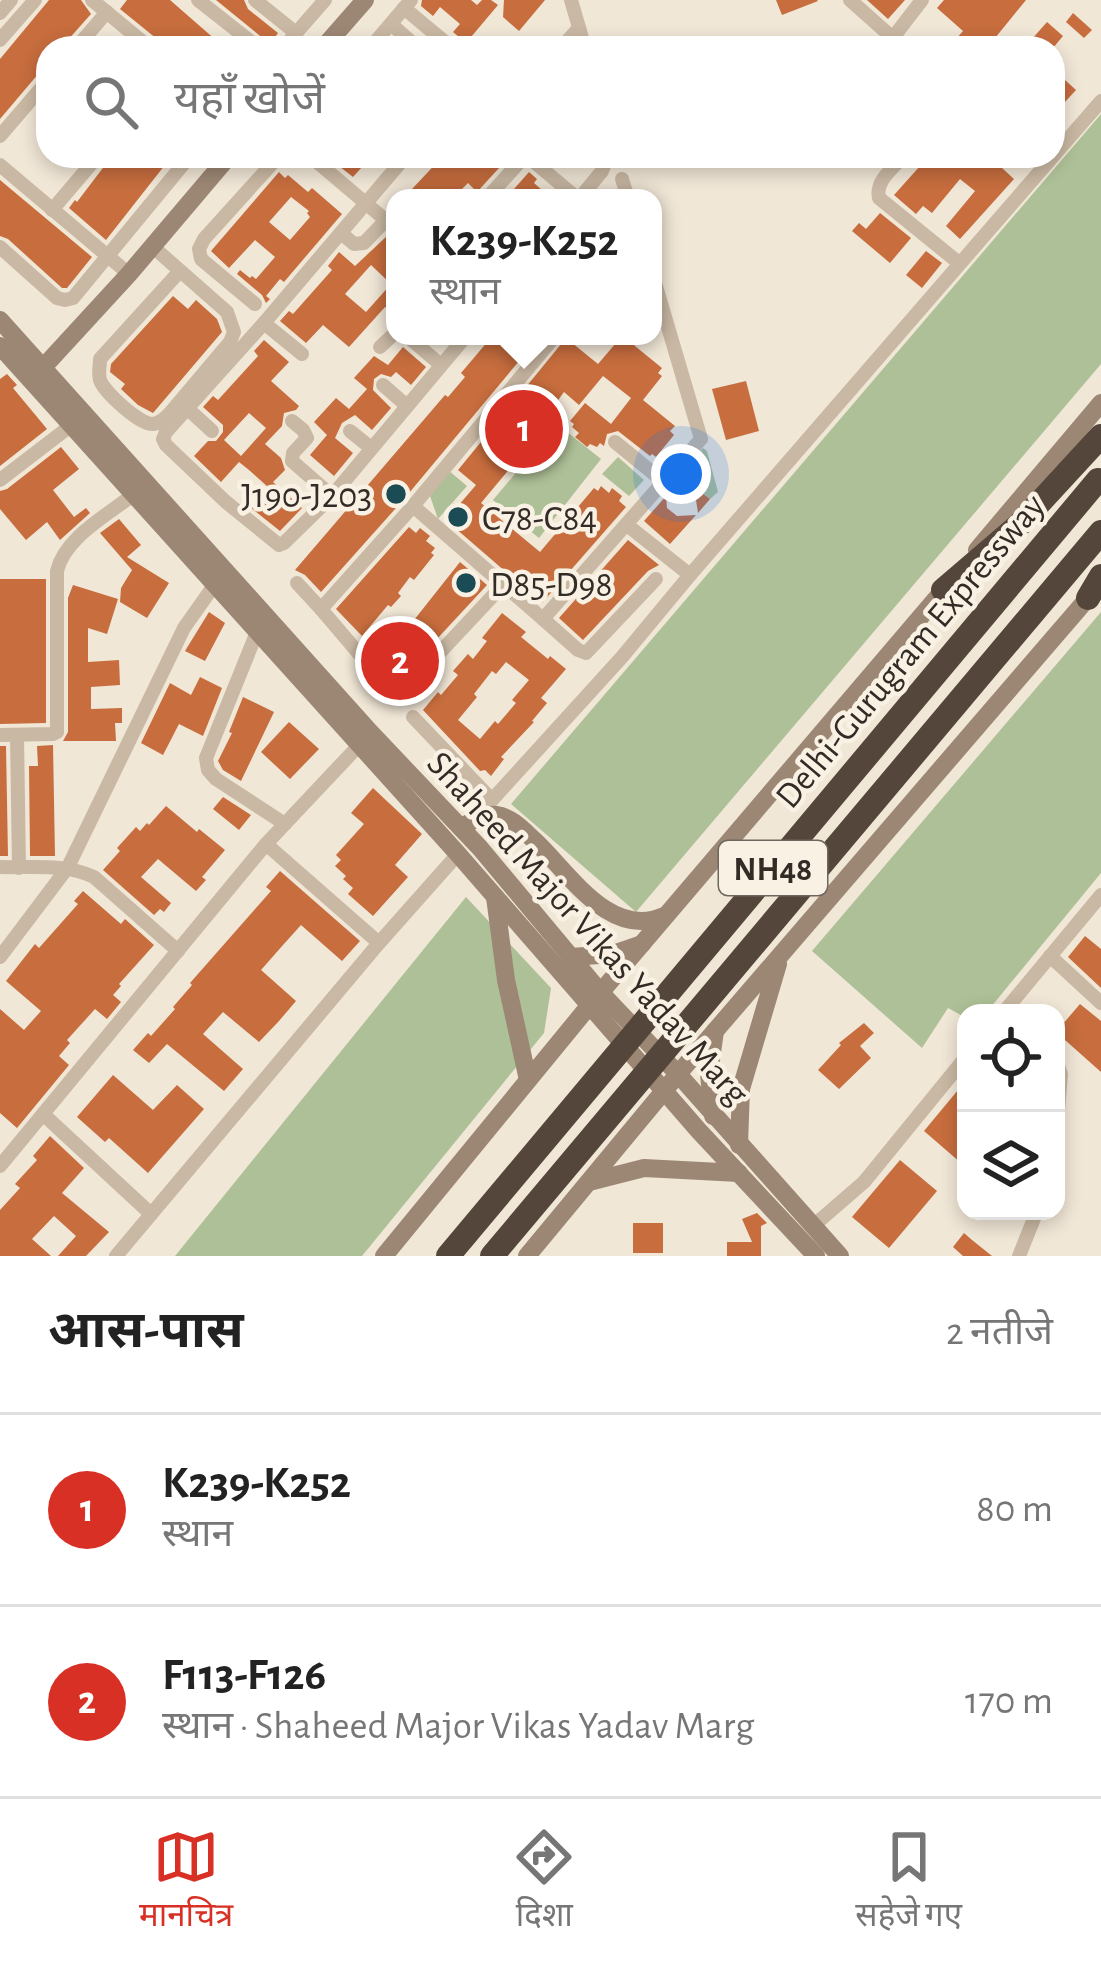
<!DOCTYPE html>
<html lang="hi">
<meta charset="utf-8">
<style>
body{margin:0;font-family:"Alegreya Sans","Noto Sans Devanagari",sans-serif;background:#f2f2f2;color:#222}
.controls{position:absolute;right:36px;bottom:36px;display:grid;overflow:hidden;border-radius:24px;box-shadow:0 6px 18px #0003}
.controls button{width:108px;height:108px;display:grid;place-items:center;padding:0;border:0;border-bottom:3px solid #e0e0e0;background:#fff;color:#222;font:60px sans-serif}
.you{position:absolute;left:681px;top:474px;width:42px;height:42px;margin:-30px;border:9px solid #fff;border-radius:50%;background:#1a73e8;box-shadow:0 0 0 18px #1a73e833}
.badge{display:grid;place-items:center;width:78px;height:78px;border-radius:50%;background:#d93025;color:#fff;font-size:39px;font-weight:700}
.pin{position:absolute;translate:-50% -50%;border:6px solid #fff;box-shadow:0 3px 12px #0006}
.popup{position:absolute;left:386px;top:189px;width:276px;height:156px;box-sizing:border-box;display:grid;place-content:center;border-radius:24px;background:#fff;filter:drop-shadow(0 3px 9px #0005);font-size:39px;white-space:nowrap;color:#767676}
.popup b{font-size:45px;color:#222}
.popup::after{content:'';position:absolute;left:50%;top:100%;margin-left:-24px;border:24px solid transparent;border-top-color:#fff}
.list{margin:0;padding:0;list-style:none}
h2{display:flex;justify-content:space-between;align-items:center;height:156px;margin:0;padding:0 48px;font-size:51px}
h2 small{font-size:39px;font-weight:400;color:#767676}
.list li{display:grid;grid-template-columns:78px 1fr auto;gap:36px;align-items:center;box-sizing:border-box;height:192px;padding:0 48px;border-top:3px solid #e0e0e0}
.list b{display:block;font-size:45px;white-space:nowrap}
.list p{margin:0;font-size:39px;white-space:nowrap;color:#767676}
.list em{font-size:39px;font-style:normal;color:#767676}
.icon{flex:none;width:66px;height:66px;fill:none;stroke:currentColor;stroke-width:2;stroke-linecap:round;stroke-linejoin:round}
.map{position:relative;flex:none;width:1101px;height:1256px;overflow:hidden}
.search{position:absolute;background:#fff;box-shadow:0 6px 18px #0003;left:36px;right:36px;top:36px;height:132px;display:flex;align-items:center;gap:30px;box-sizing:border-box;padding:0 42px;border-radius:36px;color:#767676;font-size:45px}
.sheet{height:540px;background:#fff}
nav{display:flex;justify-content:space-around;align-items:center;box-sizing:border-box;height:168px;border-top:3px solid #e0e0e0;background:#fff;font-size:33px;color:#767676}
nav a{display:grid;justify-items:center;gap:6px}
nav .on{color:#d93025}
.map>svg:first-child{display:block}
.green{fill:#aec097}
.building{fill:#c76d3e;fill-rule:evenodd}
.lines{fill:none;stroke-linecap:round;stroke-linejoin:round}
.street{stroke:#c9b8a3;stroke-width:14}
.secondary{stroke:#9c8774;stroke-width:18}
.highway{stroke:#55463c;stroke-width:24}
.highway-bridge{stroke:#55463c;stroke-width:24}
.poi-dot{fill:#1b4b55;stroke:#f9f1e3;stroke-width:4.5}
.labels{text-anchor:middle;stroke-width:9;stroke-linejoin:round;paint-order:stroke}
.shield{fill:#f9f1e3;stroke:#6e665e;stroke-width:3}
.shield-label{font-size:33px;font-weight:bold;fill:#332b25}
.poi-label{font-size:36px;fill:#332b25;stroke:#f9f1e3;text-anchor:start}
.street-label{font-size:36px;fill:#332b25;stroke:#f9f1e3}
</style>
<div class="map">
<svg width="1101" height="1256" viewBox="0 0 1101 1256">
<rect width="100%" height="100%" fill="#f1e7d7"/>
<g class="green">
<polygon points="1101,114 1101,364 636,912 511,804"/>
<polygon points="557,424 601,459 539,538 493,500"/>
<polygon points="703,448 707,451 718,492 710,499 680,474"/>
<polygon points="618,457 644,480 629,496 602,474"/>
<polygon points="448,470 467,486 438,519 429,493"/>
<polygon points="1101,612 1101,873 986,1013 966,1013 966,1018 948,1008 922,1048 812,951"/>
<polygon points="466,897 551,988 544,1033 362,1256 175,1256"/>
</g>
<g class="building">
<polygon points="49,0 81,0 91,14 67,41 65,48 48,48 48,69 39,73 0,119 0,59"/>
<polygon points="127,0 170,0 225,48 161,48 157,39 120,9"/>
<polygon points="216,0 244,0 248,9 278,33 270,44"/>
<polygon points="422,0 471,0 477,5 482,0 491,0 498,5 466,43 453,32 460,24 440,7 433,16 421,6"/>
<polygon points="504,0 545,0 519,31 503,17"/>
<polygon points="776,0 817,0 818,1 782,15"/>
<polygon points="867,0 905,0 888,19"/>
<polygon points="944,0 1026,0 987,48 948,48 963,31 937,8"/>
<polygon points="1073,13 1092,30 1084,38 1066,22"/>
<polygon points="1047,22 1063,36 1053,48 1024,48"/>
<polygon points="1053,69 1076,90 1053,115"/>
<polygon points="112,156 172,156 106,240 69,208 75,200 77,202"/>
<polygon points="348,156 372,156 353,177 339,166"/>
<polygon points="443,156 510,156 477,192 468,183 453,198 446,192 440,198 422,198 412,189"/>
<polygon points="929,156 989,156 1014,179 960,239 946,226 975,191 960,179 932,213 923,206 916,214 894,195"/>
<path d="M 279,172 L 285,178 L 288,175 L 308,192 L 312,188 L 342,214 L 284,282 L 280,279 L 266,296 L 270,299 L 266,303 L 262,295 L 237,274 L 240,270 L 250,278 L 252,276 L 256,279 L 275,257 L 255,240 L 229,268 L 211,251 ZM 291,197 L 309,211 L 307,213 L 310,217 L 290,240 L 269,222 Z"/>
<polygon points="529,172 537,179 534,183 551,198 506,198"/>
<polygon points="0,180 92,257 67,288 62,288 8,239 0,236"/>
<polygon points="880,213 911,238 890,263 852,231 859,223 866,229"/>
<path d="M 387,236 L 395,241 L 395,301 L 388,309 L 385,307 L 349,347 L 323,325 L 306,343 L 280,321 L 289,311 L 293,314 L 332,270 L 328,266 L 339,252 L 355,266 ZM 371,265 L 391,284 L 366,312 L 345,294 Z"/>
<polygon points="926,251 942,263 922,288 906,275"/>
<polygon points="173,296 188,309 196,300 217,319 222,332 153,413 138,405 121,389 125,384 110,372 111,364"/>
<polygon points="501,336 540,336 404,499 321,592 305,575 295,570 445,395 448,397 465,377 461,373 489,340 494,344"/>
<polygon points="622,336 635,336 630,342 662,368 658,373 662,376 643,400 675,426 670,431 674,435 656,457 652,454 650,456 618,431 607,434 604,446 600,443 597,447 590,444 587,447 575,437 579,433 572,427 574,424 570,421 585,403 611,424 631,398 603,376 579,405 564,392 551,410 555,414 535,438 537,440 529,450 527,448 481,503 540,552 594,488 598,491 601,486 609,493 612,488 622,496 619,501 626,507 542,603 447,521 450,516 446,513 454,503 458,506 476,485 458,470 566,338 598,364"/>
<path d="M 264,340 L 289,362 L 271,381 L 299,406 L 296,410 L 284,413 L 282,426 L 265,444 L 281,458 L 285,470 L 273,482 L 302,508 L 280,531 L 250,507 L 268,487 L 249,470 L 239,462 L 221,482 L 194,456 L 208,441 L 216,441 L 223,432 L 223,425 L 203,407 L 213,396 L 218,400 L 258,356 L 254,351 ZM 249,413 L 266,428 L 241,456 L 224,440 Z"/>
<polygon points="403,347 426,367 411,385 396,372 391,377 381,374 374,379 373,390 391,408 372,430 355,415 342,423 335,438 353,453 334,476 310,455 327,435 314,422 336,398 349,409 367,389 354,378 374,356 388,365"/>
<polygon points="7,374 17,385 13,388 47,429 0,466 0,379"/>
<polygon points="746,381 759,431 726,440 712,389"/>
<polygon points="61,447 79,469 53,490 74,517 86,508 90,513 60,540 47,522 26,540 0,509 0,491 7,489"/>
<polygon points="682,477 710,499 698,513 694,487 674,487"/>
<polygon points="666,496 667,508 677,516 696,515 670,544 644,521"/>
<polygon points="119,519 141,545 127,557 169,583 147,618 120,602 121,588 132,570 100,533"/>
<polygon points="409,527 416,533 420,528 430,536 426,541 435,548 431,553 434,555 414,580 410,577 398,593 401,596 391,607 388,605 362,636 336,609"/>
<polygon points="628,540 659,565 648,571 583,640 559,618"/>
<polygon points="460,562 487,585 397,682 379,660 397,637 399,639"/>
<polygon points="0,579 46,579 46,723 0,724"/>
<polygon points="73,585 118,599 107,634 88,628 88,662 119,660 120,685 91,687 91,709 122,708 122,723 115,723 116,741 63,741 68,732 68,598"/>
<polygon points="209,612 225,623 205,661 185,651"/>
<path d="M 502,613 L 526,632 L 521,637 L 548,659 L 550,656 L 566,669 L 541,698 L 547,703 L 532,721 L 534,722 L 501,757 L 504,759 L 491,776 L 485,770 L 480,771 L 423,710 L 438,692 L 441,695 L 458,675 L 453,671 L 468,654 L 473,659 L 487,641 L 482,638 ZM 506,662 L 529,680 L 512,700 L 516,703 L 498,724 L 495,721 L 480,739 L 458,720 L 477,697 L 474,694 L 492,671 L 496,674 Z"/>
<polygon points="200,677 222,688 203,736 179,724 163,755 141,743 170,683 191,695"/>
<polygon points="243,697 274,712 241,781 223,770 218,761 232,733 229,732"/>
<polygon points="289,722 319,749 290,779 261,752"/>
<polygon points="53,745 55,856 30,856 29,766 38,766 37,746"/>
<polygon points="0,746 6,746 8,856 0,856"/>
<polygon points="373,788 422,834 395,865 408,877 373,916 348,894 353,888 343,879 346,876 335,866 341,860 336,855 364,824 351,813"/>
<polygon points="223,797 251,815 239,830 213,809"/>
<polygon points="166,806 197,832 199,829 225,850 202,877 206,880 196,891 158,859 141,877 171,903 164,912 160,909 154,915 103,870 120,851 117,848 136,827 140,831 147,823 149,825"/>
<polygon points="280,871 360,941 342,961 301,925 283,945 261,970 296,1001 279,1021 259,1042 223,1012 203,1034 243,1069 224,1091 167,1044 149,1063 133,1050 148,1033 151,1036 175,1009 173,1007 192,985 190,983 271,891 266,887"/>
<polygon points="83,891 121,924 125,919 154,945 119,984 121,986 113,995 121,1002 107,1019 95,1009 67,1040 70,1043 59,1056 69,1065 17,1128 0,1113 0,1009 24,1030 41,1011 6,981 35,944 39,948 78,904 74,901"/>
<polygon points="1085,936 1101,949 1101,988 1068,957"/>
<polygon points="1080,1004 1101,1021 1101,1072 1056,1032"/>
<polygon points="864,1023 874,1033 860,1046 871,1058 839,1089 818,1070 841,1045 839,1043"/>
<polygon points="113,1075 153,1110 177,1085 204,1109 148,1173 109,1138 105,1142 77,1117"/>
<polygon points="958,1090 966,1096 966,1157 961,1163 924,1131"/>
<polygon points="50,1136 84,1168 62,1193 109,1232 86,1256 58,1256 76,1236 54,1216 32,1239 51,1256 0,1256 0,1210 20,1188 15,1184 37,1160 33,1156"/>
<polygon points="900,1160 937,1191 889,1248 852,1217"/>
<polygon points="757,1213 767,1223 761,1226 761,1256 727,1256 727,1242 752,1242 742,1219"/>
<rect x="633" y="1223" width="30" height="30"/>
<polygon points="964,1233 972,1240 992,1256 963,1256 953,1247"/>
</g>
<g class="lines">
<g class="street">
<polyline points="92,0 150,48"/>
<polyline points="198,0 259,48"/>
<polyline points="255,0 296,33"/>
<polyline points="571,0 585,48"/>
<polyline points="850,0 904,48"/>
<polyline points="404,8 452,48"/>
<polyline points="0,13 11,0"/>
<polyline points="391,24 418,48"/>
<polyline points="0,40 35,0"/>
<polyline points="76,48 107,12"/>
<polyline points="283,48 325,0"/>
<polyline points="370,48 411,0"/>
<polyline points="561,48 579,28"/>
<polyline points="885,48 922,0"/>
<polyline points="0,136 48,80"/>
<polyline points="310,156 395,228"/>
<polyline points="406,156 264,323 166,432 163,439 166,445 226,502 279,545 284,543 332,496 466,336"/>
<polyline points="527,156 577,198"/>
<path d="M 904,156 C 893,168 875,181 879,198 L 959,263"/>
<polyline points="0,165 129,274"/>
<polyline points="622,179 628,198"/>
<polyline points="487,198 525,156"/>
<polyline points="580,198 602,171 608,156"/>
<polyline points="52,210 98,156"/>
<polyline points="341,233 354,244 364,243 386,220"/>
<path d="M 152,246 L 227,312 L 234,332 L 230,342 L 170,413 C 165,418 161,423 153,424 C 140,425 104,392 100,380 C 98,372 100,367 100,359 L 180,271"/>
<polyline points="0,247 57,298 65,300 73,298 190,156"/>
<polyline points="255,304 201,259 199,249 204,239 279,156"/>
<polyline points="264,323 302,354"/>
<polyline points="407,336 441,365"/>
<polyline points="555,336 413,506 543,619 701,439 653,276"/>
<polyline points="380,347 395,333"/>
<polyline points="383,385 407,406"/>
<polyline points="188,409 212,431"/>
<polyline points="292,421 303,430 307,438 293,453 292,461 332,496"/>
<polyline points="350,431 371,448"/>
<polyline points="615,442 664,482"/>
<polyline points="0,480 73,424"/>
<polyline points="413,506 321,609 394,695 401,694 503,585"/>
<polyline points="627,525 690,575"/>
<polyline points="297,583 321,609"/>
<polyline points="543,619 578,650 586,653 656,579"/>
<polyline points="257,632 206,758 208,770 216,779 285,824"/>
<polyline points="413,717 492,800"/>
<path d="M 0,735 L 53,734 L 57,732 L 57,571 C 65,537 108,515 134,494"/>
<polyline points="17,735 19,868"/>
<polyline points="474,816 492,800 622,657 690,575 1101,101"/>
<polyline points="266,844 379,943"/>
<path d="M 0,867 C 33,868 64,863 94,877 L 178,951"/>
<polyline points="1050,956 1101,1003"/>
<polyline points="0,957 68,867 184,628 215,584"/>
<polyline points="1003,1013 1101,895"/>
<polyline points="1056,1060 1061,1074 1056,1135"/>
<polyline points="43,1114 151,1214"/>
<polyline points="0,1166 266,844 363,741"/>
<polyline points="812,1227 864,1182 966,1057"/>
<polyline points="116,1256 379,943 458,854"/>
<polyline points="1019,1256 1037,1211"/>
</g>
<g class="secondary">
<polyline points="323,48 365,0"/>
<polyline points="0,320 370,732 480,848 601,993 678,1074 840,1256"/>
<polyline points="0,346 458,854 699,1131 816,1256"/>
<polyline points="38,373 129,274 229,156"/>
<polyline points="977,550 1101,403"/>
<path d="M 461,828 C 472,821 482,813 496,815 C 512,817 523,830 535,841 C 569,873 610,940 664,916"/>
<polyline points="495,897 506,980 528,1080"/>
<polyline points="571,957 613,954 642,944"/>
<polyline points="713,1116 709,1074 715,1031"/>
<polyline points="739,1145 741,1089 778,964"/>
<polyline points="589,1182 644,1168 739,1173"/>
<polyline points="384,1256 589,1006 952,580"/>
<polyline points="527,1256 678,1074 1094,591"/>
</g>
<g class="highway">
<polyline points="943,590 1020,524 1101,436"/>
<polyline points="1088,598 1101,576"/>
</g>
<g class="highway-bridge">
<polyline points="448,1256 1098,480"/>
<polyline points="492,1256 1101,532"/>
</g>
</g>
<g class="poi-dot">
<circle cx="396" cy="494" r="12"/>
<circle cx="458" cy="517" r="12"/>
<circle cx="466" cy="583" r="12"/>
</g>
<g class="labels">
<rect class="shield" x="719" y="841" width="108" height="54" rx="9"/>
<g class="shield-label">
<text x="773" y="880">NH48</text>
</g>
<g class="poi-label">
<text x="372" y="507" text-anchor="end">J190-J203</text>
<text x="482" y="530">C78-C84</text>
<text x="490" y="596">D85-D98</text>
</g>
<g class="street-label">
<text transform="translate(909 650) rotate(-50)" y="13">Delhi-Gurugram Expressway</text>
<text transform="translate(589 927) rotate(48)" y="13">Shaheed Major Vikas Yadav Marg</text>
</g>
</g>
</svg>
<div class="controls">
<button><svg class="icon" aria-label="locate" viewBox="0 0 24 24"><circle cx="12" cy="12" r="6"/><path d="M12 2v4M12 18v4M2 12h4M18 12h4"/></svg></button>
<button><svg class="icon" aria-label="layers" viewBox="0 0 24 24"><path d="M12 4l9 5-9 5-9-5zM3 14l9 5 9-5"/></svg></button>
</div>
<div class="you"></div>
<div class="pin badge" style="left:524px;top:429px">1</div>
<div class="popup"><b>K239-K252</b>स्थान</div>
<div class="pin badge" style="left:400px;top:661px">2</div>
<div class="search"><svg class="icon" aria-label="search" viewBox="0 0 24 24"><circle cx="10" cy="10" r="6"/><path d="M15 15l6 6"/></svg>यहाँ खोजें</div>
</div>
<section class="sheet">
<h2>आस-पास<small>2 नतीजे</small></h2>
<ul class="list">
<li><span class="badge">1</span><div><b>K239-K252</b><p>स्थान</p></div><em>80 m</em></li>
<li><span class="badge">2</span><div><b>F113-F126</b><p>स्थान · Shaheed Major Vikas Yadav Marg</p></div><em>170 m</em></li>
</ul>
</section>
<nav>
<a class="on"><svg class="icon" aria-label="map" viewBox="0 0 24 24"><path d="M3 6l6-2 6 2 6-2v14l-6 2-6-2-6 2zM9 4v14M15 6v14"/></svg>मानचित्र</a>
<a><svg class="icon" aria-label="directions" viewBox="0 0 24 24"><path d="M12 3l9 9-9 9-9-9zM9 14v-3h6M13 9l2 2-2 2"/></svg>दिशा</a>
<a><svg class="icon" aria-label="saved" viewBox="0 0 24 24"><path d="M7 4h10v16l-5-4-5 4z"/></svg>सहेजे गए</a>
</nav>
